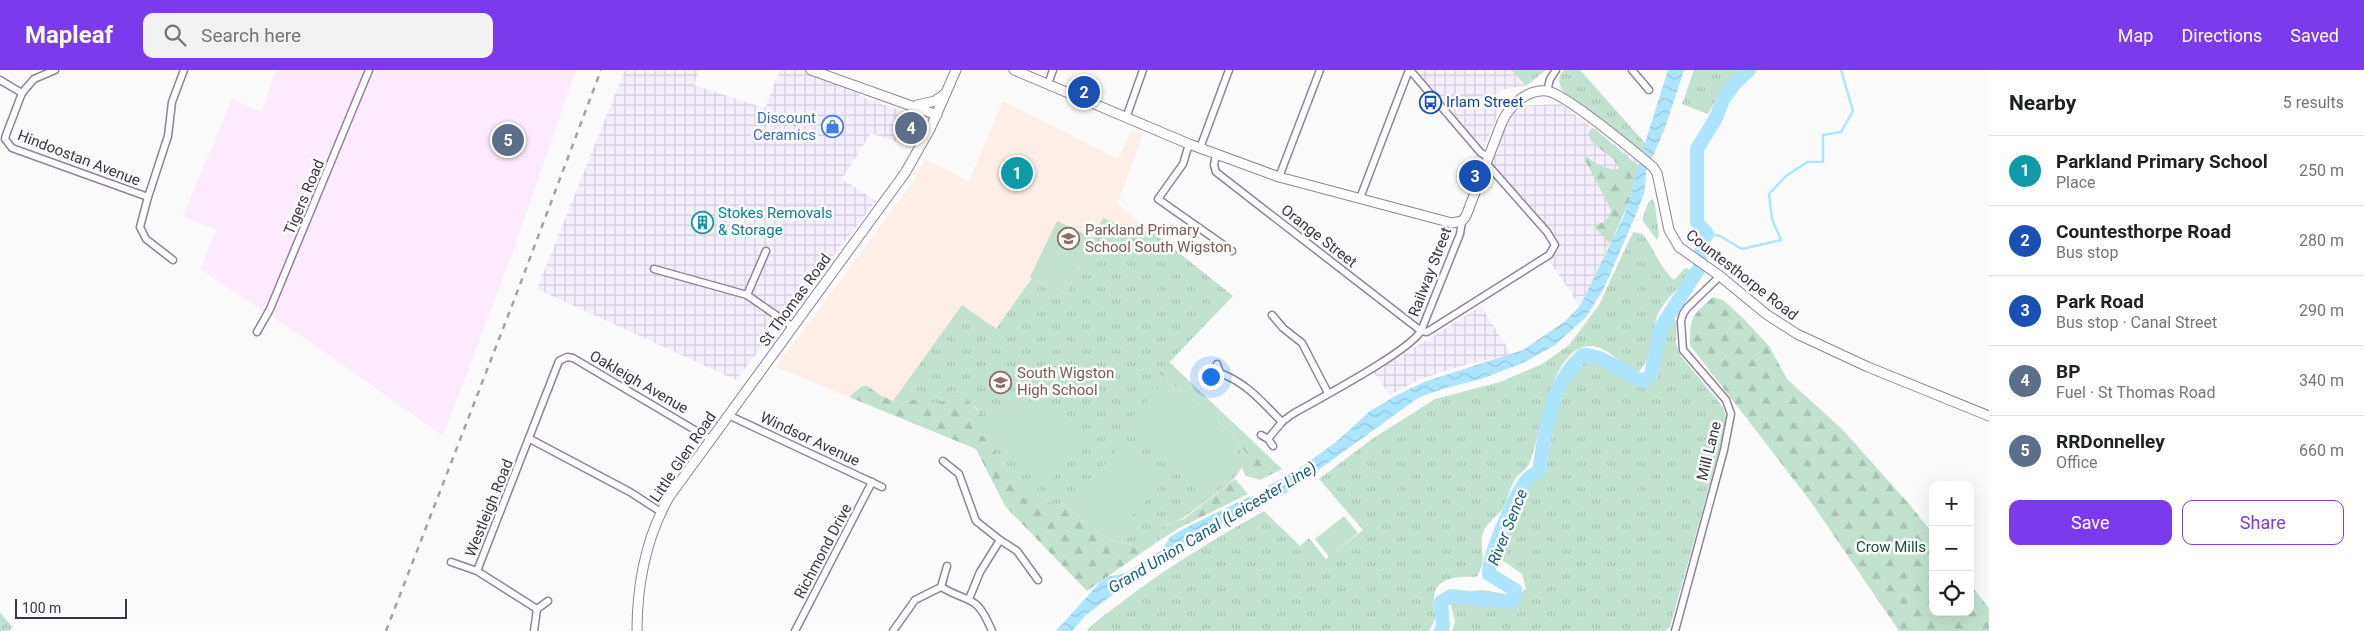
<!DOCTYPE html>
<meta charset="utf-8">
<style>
body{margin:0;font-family:Roboto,sans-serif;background:#f2f2f2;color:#202124}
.controls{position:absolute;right:15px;bottom:15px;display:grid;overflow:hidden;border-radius:10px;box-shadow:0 5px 20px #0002}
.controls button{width:45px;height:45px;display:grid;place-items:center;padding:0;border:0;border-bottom:1px solid #e0e0e0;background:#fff;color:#202124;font:25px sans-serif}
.scale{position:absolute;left:15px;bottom:12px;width:112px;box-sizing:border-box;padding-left:5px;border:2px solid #3b3641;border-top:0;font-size:14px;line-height:18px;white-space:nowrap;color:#3b3641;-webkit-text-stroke:4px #fbfbfb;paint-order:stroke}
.you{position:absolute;left:1210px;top:306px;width:18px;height:18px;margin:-12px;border:4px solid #fff;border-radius:50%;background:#1a73e8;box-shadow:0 0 0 8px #1a73e833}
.badge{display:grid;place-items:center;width:32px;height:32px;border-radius:50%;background:#7c3aed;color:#fff;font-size:16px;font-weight:700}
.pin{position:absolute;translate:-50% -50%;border:2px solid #fff;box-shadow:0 1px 5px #0006}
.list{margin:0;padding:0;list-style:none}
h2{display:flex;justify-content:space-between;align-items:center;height:65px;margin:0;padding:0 20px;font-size:21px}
h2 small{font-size:16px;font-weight:400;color:#757577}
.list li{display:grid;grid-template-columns:32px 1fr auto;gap:15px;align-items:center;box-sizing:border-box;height:70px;padding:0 20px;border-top:1px solid #e0e0e0}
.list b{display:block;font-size:19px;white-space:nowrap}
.list p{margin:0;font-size:16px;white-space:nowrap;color:#757577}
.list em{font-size:16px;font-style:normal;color:#757577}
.actions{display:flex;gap:10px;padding:15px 20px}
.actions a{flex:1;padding:11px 0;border:1px solid #7c3aed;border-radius:10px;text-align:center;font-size:18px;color:#7c3aed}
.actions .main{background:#7c3aed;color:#fff}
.icon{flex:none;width:28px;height:28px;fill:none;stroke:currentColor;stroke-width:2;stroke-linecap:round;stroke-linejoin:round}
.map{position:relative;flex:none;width:1989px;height:561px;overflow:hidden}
header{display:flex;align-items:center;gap:30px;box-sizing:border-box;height:70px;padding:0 25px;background:#7c3aed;color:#fff}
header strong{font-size:24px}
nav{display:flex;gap:28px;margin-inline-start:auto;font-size:18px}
.search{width:350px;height:45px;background:#f2f2f2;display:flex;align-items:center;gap:12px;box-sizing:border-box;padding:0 18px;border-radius:10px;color:#757577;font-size:19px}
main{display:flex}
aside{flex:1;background:#fff}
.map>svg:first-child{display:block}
.commercial{fill:#fcebfd}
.industrial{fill:url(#industrial-grid)}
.education{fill:#fdeee8}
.grass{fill:url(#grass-tufts)}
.forest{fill:url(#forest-firs)}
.pitch{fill:#c2e2d0}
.water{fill:url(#water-waves)}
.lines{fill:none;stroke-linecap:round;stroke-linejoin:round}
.stream{stroke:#ace5fd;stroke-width:2.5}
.river{stroke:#ace5fd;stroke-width:14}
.street-casing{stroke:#8f839c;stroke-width:9}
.secondary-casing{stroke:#8f839c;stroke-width:11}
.street{stroke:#fff;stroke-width:6}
.secondary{stroke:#fff;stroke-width:9}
.rail{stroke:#a4a2a7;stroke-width:2.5;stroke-dasharray:6 6;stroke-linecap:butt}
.labels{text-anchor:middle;stroke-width:5;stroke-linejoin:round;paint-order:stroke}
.transit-label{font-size:15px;fill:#164399;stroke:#fbfbfb;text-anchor:start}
.shop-label{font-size:15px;fill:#366cbe;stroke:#fbfbfb;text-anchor:end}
.street-label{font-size:15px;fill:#3b3641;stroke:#fbfbfb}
.culture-label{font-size:15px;fill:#0d838f;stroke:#fbfbfb;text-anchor:start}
.education-label{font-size:15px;fill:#785e54;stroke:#fbfbfb;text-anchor:start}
.park-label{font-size:15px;fill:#14543a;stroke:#fbfbfb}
.water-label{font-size:16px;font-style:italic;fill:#185f78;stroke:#fbfbfb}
</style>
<header>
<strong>Mapleaf</strong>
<div class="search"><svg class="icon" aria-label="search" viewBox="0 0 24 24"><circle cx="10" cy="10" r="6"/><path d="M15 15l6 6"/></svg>Search here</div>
<nav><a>Map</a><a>Directions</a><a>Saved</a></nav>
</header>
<main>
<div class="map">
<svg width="1989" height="561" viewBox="0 0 1989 561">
<defs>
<pattern id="industrial-grid" width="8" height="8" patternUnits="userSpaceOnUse" patternTransform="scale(1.25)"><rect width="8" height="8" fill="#f5effd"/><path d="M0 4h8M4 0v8" fill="none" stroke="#d3ceda"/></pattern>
<pattern id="grass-tufts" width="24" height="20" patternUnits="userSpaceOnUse" patternTransform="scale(1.25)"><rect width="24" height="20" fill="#c2e2d0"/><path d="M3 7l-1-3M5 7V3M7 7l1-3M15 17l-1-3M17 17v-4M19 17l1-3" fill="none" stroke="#a8c2b4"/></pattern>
<pattern id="forest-firs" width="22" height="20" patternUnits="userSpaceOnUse" patternTransform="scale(1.25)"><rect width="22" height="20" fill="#c2e2d0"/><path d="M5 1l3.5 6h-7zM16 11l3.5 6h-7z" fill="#a8c2b4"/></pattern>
<pattern id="water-waves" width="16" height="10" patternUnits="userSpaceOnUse" patternTransform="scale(1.25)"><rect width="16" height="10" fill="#ace5fd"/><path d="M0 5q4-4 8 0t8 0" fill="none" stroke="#95c5da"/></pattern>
</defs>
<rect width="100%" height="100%" fill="#fbfbfb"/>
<polygon class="commercial" points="276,0 576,0 516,173 443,366 319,278 200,199 216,160 183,146 232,29 262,42"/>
<g class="industrial">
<polygon points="625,0 699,0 694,15 765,38 780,0 811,0 845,10 862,27 927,50 911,77 871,63 842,109 876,131 736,310 537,219"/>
<polygon points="1416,0 1511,0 1526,16 1501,20 1496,26 1497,47 1487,71 1483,74 1478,72"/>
<polygon points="1561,34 1638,92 1640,95 1613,167 1580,236 1550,192 1550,172 1487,94 1512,36"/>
<polygon points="1481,236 1512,285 1471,293 1420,309 1390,325 1374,303"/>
</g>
<polygon class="education" points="1003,31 1118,89 1132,60 1143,65 1117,134 1233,226 1169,292 1258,376 1235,409 1248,424 1181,457 1115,499 1087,521 1005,436 976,379 776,297 913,112 925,89 969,111"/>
<g class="grass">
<polygon points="1511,0 1546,0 1526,16"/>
<path d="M 1564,0 L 1580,0 L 1645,73 L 1645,83 L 1615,63 L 1566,25 C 1560,17 1555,8 1564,0 Z"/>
<polygon points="1694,0 1738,0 1719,24 1708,44 1682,34"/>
<polygon points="1652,129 1655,135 1659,166 1657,170 1642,150 1648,133"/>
<path d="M 1103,148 L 1141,164 L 1149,159 L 1233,226 L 1159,303 L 1199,335 L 1213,352 L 1224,355 L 1247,384 C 1238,412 1224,416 1203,433 C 1187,445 1182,450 1163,457 L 1160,470 L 1144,481 L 1132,475 L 1110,471 L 1073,441 L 1056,434 L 1025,431 C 1010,408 1000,382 980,363 L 978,339 L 957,325 L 938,333 L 926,333 L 910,329 L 893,331 L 962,235 L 996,259 L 1032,208 L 1066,224 Z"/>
<path d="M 1633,162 L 1643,164 C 1654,179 1659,196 1674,210 L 1685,198 L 1691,200 L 1691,205 C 1679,217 1665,230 1658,244 C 1650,263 1655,287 1638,302 C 1622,296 1608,277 1592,276 C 1549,274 1542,367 1529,394 C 1526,400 1520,403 1516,408 C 1510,417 1508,427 1504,436 C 1499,446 1486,453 1483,463 C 1478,479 1489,491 1476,507 C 1460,506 1435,507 1434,527 C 1432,544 1441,541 1429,561 L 1086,561 C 1100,547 1116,537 1131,525 C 1174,493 1218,467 1264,441 L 1300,476 L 1309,468 L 1326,489 L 1363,460 L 1319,409 L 1372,369 L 1435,329 L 1500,312 L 1542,294 L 1569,275 L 1599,235 Z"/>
<path d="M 1675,249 L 1677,252 L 1676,273 L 1680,285 L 1723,337 L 1726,347 L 1725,360 L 1670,557 L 1665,561 L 1452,561 L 1455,552 L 1449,527 L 1453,522 L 1483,520 L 1517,526 L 1526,519 L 1522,504 L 1496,486 C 1499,469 1508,456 1514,440 C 1515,436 1515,432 1517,429 C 1525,415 1540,409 1543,392 C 1548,367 1554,295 1586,288 C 1604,284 1619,315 1646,312 C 1663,296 1657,258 1675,249 Z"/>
<polygon points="0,542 13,558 9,561 0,561"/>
</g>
<g class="forest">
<path d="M 1594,58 L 1638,96 L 1629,132 L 1610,174 L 1594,157 L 1596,154 C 1606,153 1608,149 1611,140 L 1584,88 L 1585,85 C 1595,94 1604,98 1616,100 L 1619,98 C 1615,84 1593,80 1588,64 L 1591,59 Z"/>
<path d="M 1713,227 L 1723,230 L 1744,249 L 1769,276 L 1787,309 L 1842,359 L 1910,435 L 1933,464 L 1933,542 L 1970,542 L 1970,514 L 1989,538 L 1989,561 L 1899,561 L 1811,432 L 1690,275 C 1690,246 1692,246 1713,227 Z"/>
<polygon points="1169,292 1282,399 1260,410 1246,406 1242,398 1247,384 1224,355 1213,352 1199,335 1159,303"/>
<path d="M 862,316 L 867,316 L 880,325 L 893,331 L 910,329 L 926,333 L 938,333 L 957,325 C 971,332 978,339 985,353 L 980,363 C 1000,382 1010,408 1025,430 L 1056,434 L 1073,441 L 1110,471 L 1132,475 L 1144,481 L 1087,521 L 1005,436 L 976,379 L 849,327 Z"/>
<polygon points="1235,409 1248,424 1181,457 1160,470 1163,457 1184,449"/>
</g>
<g class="pitch">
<polygon points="1057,151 1093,168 1066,224 1030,207"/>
<polygon points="1165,311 1240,379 1203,420 1128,351"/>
<polygon points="1015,320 1081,372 1047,415 981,363"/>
<polygon points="1125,370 1167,406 1112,470 1071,434"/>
<polygon points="1344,446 1358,463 1329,487 1315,469"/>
</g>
<path class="water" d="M 1668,0 L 1684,0 L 1665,58 L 1646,102 L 1645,120 L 1637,142 L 1604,218 L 1586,247 L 1555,275 L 1525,292 L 1484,308 L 1439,320 L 1418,328 L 1285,424 C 1276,429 1266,428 1257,432 L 1173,484 L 1163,485 L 1129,508 L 1115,523 L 1085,546 L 1072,561 L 1056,561 L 1101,511 L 1107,507 L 1126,503 L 1162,480 L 1170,467 L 1183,459 L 1249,427 L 1261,425 L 1264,418 L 1294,402 L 1336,372 L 1370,341 L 1397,325 L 1424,312 L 1523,280 L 1564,252 L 1580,236 L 1623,148 L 1629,132 L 1637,99 L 1645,83 L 1644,76 Z"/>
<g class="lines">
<polyline class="stream" points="1707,164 1720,166 1742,179 1781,170 1772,149 1769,124 1786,106 1807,92 1823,92 1823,65 1841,62 1853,41 1841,0"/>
<path class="river" d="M 1441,561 L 1443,556 L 1441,532 L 1451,526 L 1508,532 L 1514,529 L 1515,520 L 1489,504 C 1488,486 1515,424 1527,410 C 1530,406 1535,404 1539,401 C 1546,359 1549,315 1583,285 C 1607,285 1621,304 1644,311 L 1651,305 L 1661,257 L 1700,197 L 1702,172 L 1707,164 L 1697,152 L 1697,79 L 1716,48 L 1723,30 L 1735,13 L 1749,0"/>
<defs>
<g id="street">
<polyline points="55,0 34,9 22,23 6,65 5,69 12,78 148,127"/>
<polyline points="1410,0 1481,83 1489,87"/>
<polyline points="1632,0 1649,20"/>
<polyline points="0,10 22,23"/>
<polyline points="1048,14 1053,0"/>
<polyline points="1547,21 1550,9 1556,0"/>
<polyline points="1126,48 1143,0"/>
<polyline points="1189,74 1183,94 1158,129 1232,181"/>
<polyline points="1200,78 1229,0"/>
<polyline points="1216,85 1214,95 1216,102 1421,261 1460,164 1462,151"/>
<polyline points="1279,107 1320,0"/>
<polyline points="1360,128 1409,0"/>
<polyline points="173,190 146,169 140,157 148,127 168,66 172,32 184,0"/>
<polyline points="654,199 747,225 793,257"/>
<polyline points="747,225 766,181"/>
<polyline points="1272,245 1283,258 1302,273 1328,323"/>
<polyline points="257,262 270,239 369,0"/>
<path d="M 1220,303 C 1247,313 1262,332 1282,352"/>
<polyline points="1212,311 1220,303 1217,294"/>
<polyline points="728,345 882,417"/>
<polyline points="1261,365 1268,369 1273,376"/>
<polyline points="530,369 630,422 661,442"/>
<path d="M 1268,369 L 1282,352 L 1291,345 C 1318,329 1407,283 1421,261 L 1427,262 L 1549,185 L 1555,175 L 1547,162 L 1487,94"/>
<polyline points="943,391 959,404 976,451 1000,470 980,502 969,529"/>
<polyline points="1000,470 1017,481 1038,510"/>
<polyline points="451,492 477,501"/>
<polyline points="941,517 947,496"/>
<polyline points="537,539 548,531"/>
<polyline points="534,561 537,539 477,501 559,291 567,287 573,288 710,369"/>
<polyline points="795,561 872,412"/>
<path d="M 893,561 L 915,530 L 941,517 C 972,535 976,523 992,561"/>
<polyline points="1675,561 1724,380 1731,344 1726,330 1683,280 1681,251 1683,244 1687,238 1720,206"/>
</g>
<g id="secondary">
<polyline points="811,0 937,45"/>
<path d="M 1014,0 L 1189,74 L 1279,107 L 1452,153 L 1462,151 L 1466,146 L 1502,52 C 1510,35 1527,19 1547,21 C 1566,24 1635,82 1653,97 L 1657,103 L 1669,160 L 1679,177 L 1720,206 L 1766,244 L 1797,264 L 1868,297 L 1989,346"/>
<polyline points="917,35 935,31 946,23"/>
<path d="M 637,561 C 637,515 646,468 669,427 L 905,103 L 930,59 L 956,0"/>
</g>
</defs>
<use href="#street" class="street-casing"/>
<use href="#secondary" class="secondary-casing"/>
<use href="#street" class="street"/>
<use href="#secondary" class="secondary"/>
<polyline class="rail" points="386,561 516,225 601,0"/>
</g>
<defs>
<symbol id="bus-ring" viewBox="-11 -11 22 22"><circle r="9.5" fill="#fbfbfb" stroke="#1a4fb4" stroke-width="1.5"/><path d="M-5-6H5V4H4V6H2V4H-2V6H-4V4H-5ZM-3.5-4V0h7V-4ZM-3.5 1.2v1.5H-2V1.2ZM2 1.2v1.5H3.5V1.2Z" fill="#1a4fb4"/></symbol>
<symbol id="shop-ring" viewBox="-11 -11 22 22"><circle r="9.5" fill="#fbfbfb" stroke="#3f7fe0" stroke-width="1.5"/><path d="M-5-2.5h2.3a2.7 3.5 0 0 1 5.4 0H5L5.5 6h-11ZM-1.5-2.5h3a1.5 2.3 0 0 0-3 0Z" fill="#3f7fe0"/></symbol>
<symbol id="building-ring" viewBox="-11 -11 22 22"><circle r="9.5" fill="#fbfbfb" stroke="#0f9aa8" stroke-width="1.5"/><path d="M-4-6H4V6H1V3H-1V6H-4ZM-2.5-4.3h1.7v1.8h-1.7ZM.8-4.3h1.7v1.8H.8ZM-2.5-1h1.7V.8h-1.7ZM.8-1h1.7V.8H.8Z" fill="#0f9aa8"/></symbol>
<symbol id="school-ring" viewBox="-11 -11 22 22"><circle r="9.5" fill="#fbfbfb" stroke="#8d6e63" stroke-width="1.5"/><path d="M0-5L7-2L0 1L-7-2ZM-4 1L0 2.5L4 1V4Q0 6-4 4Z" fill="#8d6e63"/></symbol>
</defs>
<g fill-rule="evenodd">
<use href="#bus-ring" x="1418" y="20" width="25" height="25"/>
<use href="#shop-ring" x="820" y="44" width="25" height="25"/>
<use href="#building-ring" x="690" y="140" width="25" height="25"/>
<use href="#school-ring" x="1056" y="156" width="25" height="25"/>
<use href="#school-ring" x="988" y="300" width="25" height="25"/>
</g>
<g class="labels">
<g class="transit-label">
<text x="1446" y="37">Irlam Street</text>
</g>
<g class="shop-label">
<text x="816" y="53">Discount<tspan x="816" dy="17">Ceramics</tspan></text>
</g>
<g class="street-label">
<text transform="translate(79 88) rotate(21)" y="5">Hindoostan Avenue</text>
<text transform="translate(304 127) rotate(-67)" y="5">Tigers Road</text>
<text transform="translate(1319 166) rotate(38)" y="5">Orange Street</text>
<text transform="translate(1430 202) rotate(-69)" y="5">Railway Street</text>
<text transform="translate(1742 205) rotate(38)" y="5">Countesthorpe Road</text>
<text transform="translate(795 230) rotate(-54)" y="5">St Thomas Road</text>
<text transform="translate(639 312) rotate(30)" y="5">Oakleigh Avenue</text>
<text transform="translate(810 369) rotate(25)" y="5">Windsor Avenue</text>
<text transform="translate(1709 381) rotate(-76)" y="5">Mill Lane</text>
<text transform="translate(683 387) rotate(-56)" y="5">Little Glen Road</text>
<text transform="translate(489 438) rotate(-68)" y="5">Westleigh Road</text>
<text transform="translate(823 481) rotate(-62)" y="5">Richmond Drive</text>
</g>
<g class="culture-label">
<text x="718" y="148">Stokes Removals<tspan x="718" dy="17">&amp; Storage</tspan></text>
</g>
<g class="education-label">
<text x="1085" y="165">Parkland Primary<tspan x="1085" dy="17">School South Wigston</tspan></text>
<text x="1017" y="308">South Wigston<tspan x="1017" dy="17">High School</tspan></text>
</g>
<g class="park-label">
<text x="1891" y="482">Crow Mills</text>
</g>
<g class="water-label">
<text transform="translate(1212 457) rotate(-31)" y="6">Grand Union Canal (Leicester Line)</text>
<text transform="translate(1507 457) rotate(-68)" y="6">River Sence</text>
</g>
</g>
</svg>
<div class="controls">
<button>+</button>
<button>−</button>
<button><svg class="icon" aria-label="locate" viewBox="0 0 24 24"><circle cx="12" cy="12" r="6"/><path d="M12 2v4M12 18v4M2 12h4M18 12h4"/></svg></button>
</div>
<div class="scale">100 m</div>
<div class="you"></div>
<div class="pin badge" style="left:1017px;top:103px;background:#0f9aa8">1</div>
<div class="pin badge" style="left:1084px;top:22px;background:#1a4fb4">2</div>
<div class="pin badge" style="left:1475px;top:106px;background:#1a4fb4">3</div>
<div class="pin badge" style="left:911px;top:58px;background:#5c6f8a">4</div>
<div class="pin badge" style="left:508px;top:70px;background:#5c6f8a">5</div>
</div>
<aside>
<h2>Nearby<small>5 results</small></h2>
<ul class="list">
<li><span class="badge" style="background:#0f9aa8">1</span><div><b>Parkland Primary School</b><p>Place</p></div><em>250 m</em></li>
<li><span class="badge" style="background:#1a4fb4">2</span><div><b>Countesthorpe Road</b><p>Bus stop</p></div><em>280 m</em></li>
<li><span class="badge" style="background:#1a4fb4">3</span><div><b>Park Road</b><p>Bus stop · Canal Street</p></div><em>290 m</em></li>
<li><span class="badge" style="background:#5c6f8a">4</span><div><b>BP</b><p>Fuel · St Thomas Road</p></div><em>340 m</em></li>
<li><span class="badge" style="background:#5c6f8a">5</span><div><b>RRDonnelley</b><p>Office</p></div><em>660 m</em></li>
</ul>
<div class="actions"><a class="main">Save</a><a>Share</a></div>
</aside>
</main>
